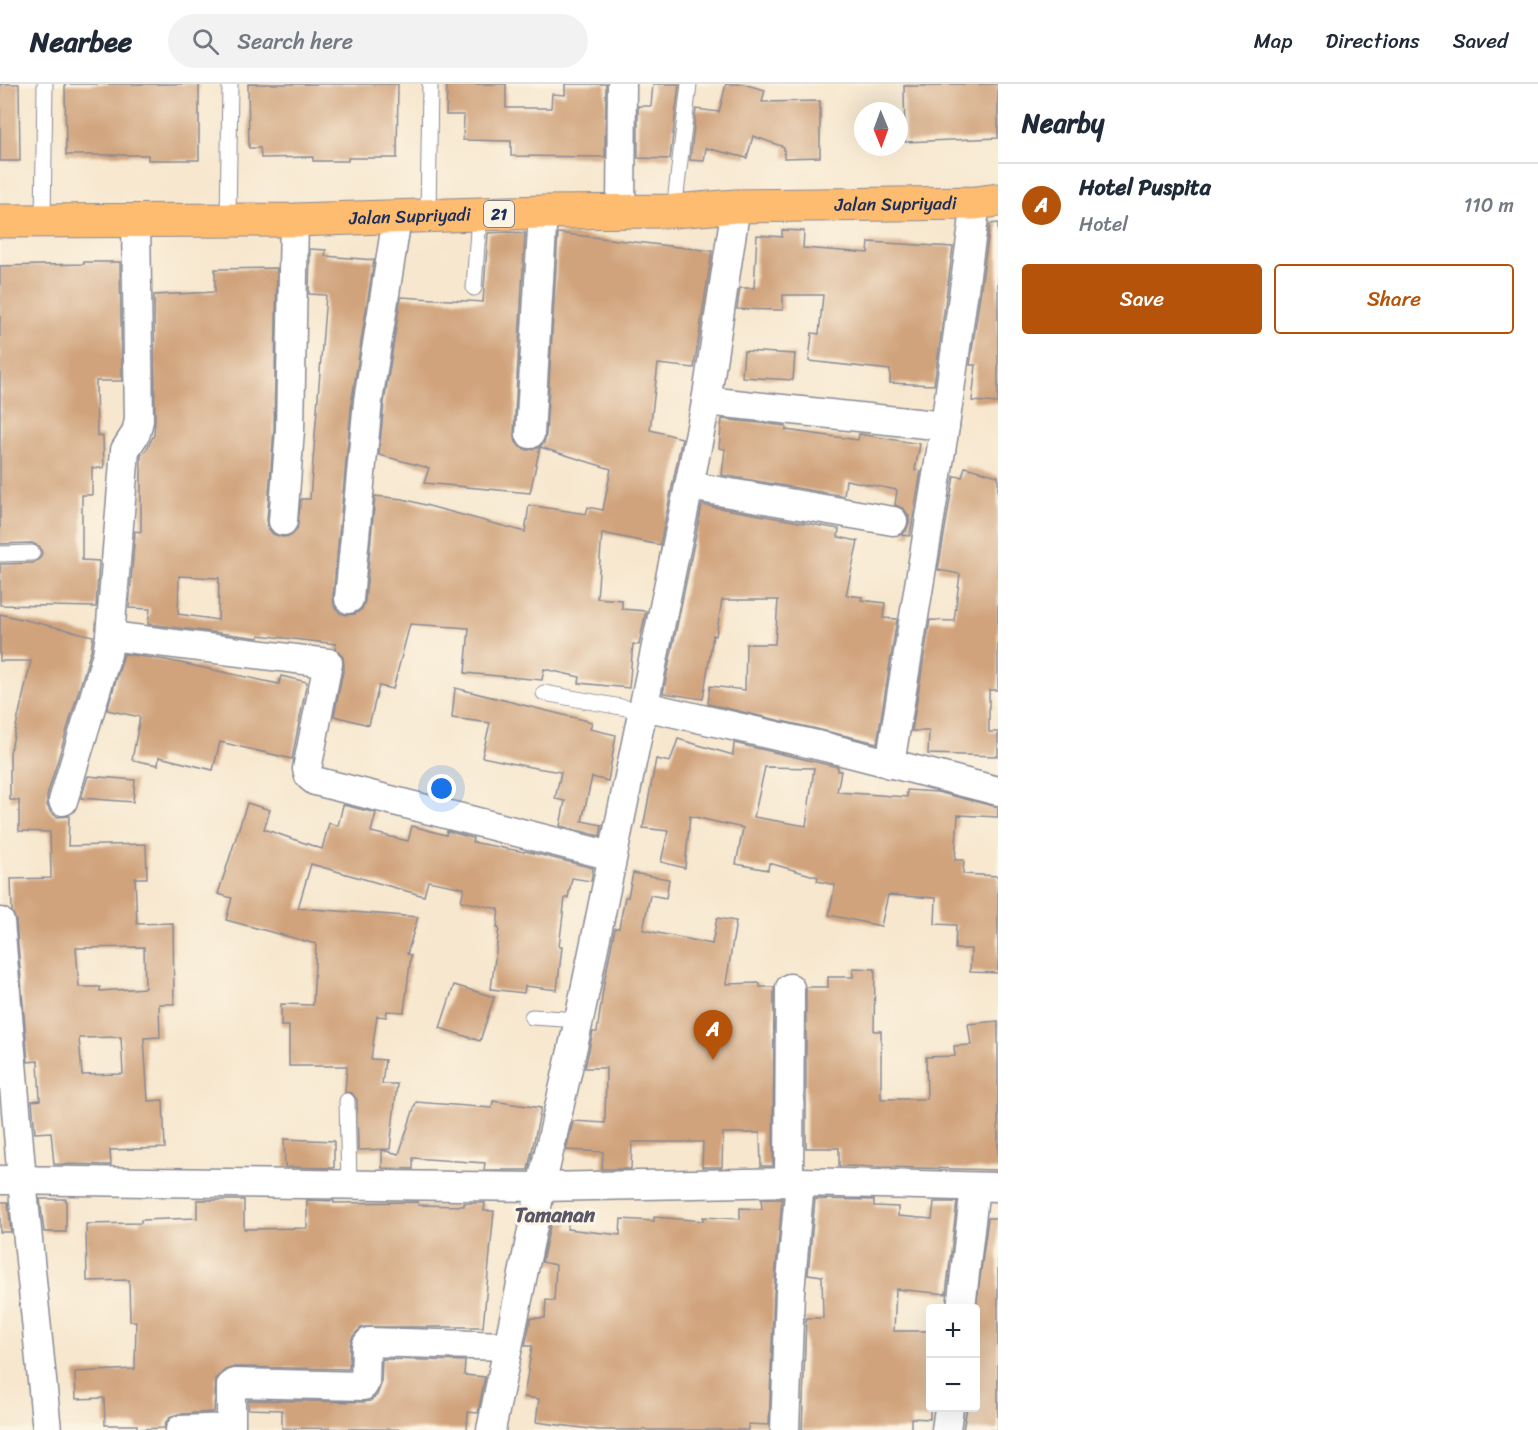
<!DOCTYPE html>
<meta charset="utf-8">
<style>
body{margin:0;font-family:Sriracha,sans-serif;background:#f2f2f3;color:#1f2937}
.controls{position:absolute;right:18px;bottom:18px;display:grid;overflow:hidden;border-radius:6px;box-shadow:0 6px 24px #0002}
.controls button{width:54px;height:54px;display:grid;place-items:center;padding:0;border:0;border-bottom:2px solid #e0e1e3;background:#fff;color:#1f2937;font:30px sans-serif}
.compass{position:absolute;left:854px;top:18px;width:54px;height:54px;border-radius:50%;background:#fff;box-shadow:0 6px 24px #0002;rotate:179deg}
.you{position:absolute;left:442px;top:705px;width:21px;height:21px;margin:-15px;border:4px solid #fff;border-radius:50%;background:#1a73e8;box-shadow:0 0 0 9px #1a73e833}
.badge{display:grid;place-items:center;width:39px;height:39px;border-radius:50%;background:#b45309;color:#fff;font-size:20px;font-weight:700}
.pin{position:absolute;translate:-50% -50px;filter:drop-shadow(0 2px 3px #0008)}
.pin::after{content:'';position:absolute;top:32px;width:21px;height:18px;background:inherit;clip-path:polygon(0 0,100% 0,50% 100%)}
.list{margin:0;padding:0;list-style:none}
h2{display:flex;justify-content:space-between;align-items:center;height:78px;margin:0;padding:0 24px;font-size:26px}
h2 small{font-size:20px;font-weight:400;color:#747a83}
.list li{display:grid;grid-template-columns:39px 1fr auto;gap:18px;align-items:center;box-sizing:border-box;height:84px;padding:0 24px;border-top:2px solid #e0e1e3}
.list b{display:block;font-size:22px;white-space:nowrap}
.list p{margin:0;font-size:20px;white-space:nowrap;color:#747a83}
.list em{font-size:20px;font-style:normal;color:#747a83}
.actions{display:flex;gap:12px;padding:18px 24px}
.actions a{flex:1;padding:14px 0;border:2px solid #b45309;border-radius:6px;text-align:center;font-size:21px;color:#b45309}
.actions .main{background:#b45309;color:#fff}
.icon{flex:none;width:33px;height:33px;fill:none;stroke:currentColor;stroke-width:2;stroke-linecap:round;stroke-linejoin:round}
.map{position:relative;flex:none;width:998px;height:1346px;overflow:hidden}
header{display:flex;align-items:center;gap:36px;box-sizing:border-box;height:84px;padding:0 30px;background:#fff;border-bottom:2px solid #e0e1e3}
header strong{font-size:28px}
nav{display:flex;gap:33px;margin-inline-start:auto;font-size:21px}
.search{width:420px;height:54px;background:#f2f2f3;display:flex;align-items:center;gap:15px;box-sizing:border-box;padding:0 21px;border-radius:33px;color:#747a83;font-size:22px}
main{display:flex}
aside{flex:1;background:#fff}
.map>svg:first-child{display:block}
.building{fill:#d0a37c;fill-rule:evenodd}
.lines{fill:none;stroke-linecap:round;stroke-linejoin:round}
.lane-casing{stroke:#898b96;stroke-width:17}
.street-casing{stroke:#898b96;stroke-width:31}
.highway-casing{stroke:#898b96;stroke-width:35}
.lane{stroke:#fff;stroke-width:15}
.street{stroke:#fff;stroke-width:28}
.highway{stroke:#febc70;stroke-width:33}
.labels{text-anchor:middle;stroke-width:6;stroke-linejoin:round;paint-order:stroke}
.shield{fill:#fcf5e5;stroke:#5e6a86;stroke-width:1.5}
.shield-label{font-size:16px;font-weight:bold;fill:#1b2f5e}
.street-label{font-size:18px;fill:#1b2f5e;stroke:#fcf5e5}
.quarter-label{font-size:21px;font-weight:bold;fill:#5a5868;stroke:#fcf5e5}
</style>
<header>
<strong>Nearbee</strong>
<div class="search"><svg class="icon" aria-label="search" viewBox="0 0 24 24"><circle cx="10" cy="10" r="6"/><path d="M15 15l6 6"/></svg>Search here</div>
<nav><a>Map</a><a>Directions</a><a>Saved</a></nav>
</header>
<main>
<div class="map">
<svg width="998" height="1346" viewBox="0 0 998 1346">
<rect width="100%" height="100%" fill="#fcf5e5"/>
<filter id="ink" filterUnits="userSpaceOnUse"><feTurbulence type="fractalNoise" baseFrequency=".0167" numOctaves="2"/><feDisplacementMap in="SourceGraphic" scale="12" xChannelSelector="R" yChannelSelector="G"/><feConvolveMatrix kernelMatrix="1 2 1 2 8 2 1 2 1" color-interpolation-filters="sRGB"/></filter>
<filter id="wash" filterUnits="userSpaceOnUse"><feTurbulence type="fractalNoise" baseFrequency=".008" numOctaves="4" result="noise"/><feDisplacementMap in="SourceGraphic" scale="24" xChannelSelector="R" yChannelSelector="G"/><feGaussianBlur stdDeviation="1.35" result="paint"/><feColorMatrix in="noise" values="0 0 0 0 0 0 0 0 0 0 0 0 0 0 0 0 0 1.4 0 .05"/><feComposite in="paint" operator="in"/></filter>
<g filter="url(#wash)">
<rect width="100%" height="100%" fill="#f7e7ce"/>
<g id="blocks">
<g class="building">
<polygon points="0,0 19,0 20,77 0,77"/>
<polygon points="65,0 199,0 199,76 148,76 148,71 66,71"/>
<polygon points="248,0 398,0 397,74 348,74 348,77 313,77 313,73 261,74 260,64 249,64"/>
<polygon points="447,0 506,0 506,24 551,24 552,10 565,11 565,0 606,0 605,73 511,72 511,57 463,56 464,31 446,31"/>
<polygon points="653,0 679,0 670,75 638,74 638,22 651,22"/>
<polygon points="726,0 743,0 765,6 762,18 820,17 820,73 784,74 784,63 753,52 747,74 706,64 704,77 690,76 696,25 719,28"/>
<polygon points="941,0 998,0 998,54 905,58 904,2 941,2"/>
<polygon points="998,139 998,319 972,317 976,281 970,281 990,140"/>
<polygon points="782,146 804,147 803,164 868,169 869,158 953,163 934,301 890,299 890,286 809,277 812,249 819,250 823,211 783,211 783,226 737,225 740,204 754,204 757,151 782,153"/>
<path d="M 508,148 L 525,149 L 514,349 L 516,358 L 520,363 L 528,366 L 538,364 L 544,359 L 546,351 L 558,149 L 712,167 L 694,284 L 658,280 L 650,346 L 682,354 L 660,461 L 602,449 L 597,514 L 622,516 L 622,525 L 646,527 L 639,561 L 633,560 L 629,604 L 579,599 L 580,593 L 544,585 L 542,596 L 465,589 L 469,544 L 410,540 L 393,605 L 379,602 L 369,641 L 334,632 L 344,582 L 343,573 L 335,565 L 336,560 L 259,551 L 259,554 L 148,540 L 150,525 L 129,524 L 135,447 L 141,448 L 141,371 L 145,368 L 154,351 L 155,336 L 154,211 L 215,208 L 215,185 L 277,184 L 274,345 L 267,436 L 268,444 L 273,450 L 282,453 L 291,452 L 297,446 L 301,415 L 310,415 L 326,211 L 309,210 L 310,165 L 326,166 L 325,172 L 374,176 L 352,315 L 333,513 L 334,522 L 340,529 L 347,531 L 355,530 L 362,525 L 365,517 L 375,412 L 403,415 L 525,448 L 529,421 L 586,430 L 588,423 L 603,426 L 611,385 L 540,363 L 530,409 L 424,399 L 429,384 L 379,371 L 384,319 L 401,213 L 483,218 L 488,149 ZM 179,492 L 219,494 L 218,536 L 178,530 Z"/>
<polygon points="84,178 120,178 122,297 96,297 97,352 103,352 104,384 92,384 92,411 82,411 82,476 99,477 96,523 0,521 0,480 33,479 40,474 42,469 40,463 32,459 0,460 0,182 84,180"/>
<polygon points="744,267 795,270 793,296 742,293"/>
<polygon points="722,335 786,342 786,346 858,356 859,350 920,360 915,386 921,387 910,452 901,451 906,447 909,439 909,432 904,425 895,421 897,406 846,396 844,412 722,391 725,365 719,364"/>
<polygon points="965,383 998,392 998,606 989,606 989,648 998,648 998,672 928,670 929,647 912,647 930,536 954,537 960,490 938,486 954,392 962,393"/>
<polygon points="702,421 839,445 838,453 858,457 846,511 862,513 861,516 885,519 883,534 897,535 877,659 708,620 710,602 745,606 746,560 775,560 778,516 722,516 716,552 713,551 703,615 663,609"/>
<path d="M 0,530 L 93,552 L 91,566 L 47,712 L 47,721 L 51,729 L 58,733 L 69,732 L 68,762 L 146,760 L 147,794 L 135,794 L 137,840 L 173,839 L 174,920 L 159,920 L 160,953 L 144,954 L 148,1017 L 163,1016 L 165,1064 L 110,1066 L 111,1081 L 54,1080 L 51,1048 L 35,1049 L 32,1017 L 40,1016 L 38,977 L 28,978 L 16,837 L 12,827 L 11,795 L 51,794 L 50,748 L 19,747 L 19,716 L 10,716 L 10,669 L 31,577 L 0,577 ZM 144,863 L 145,904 L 100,907 L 100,903 L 79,903 L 76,864 ZM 121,953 L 123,990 L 82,991 L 79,954 Z"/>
<polygon points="124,570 166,576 279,600 281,592 307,598 292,675 220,658 213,686 159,673 158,681 132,676 140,633 107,626"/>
<polygon points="455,604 592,638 590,645 616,651 608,697 592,693 582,737 602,741 600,752 560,742 565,717 555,715 561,688 530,683 482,673 490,639 452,634"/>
<path d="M 678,655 L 733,671 L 734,659 L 838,683 L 838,687 L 841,687 L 837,708 L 907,713 L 907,706 L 937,708 L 998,723 L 998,733 L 958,731 L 955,776 L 964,776 L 963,790 L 998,792 L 998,889 L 970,888 L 971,865 L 955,865 L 956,841 L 935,840 L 936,814 L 888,811 L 881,842 L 829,831 L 835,801 L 817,797 L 818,793 L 769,779 L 768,786 L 736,780 L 743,744 L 690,732 L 685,784 L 661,778 L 668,747 L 643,744 L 656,675 L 670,678 ZM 765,683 L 814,684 L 806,742 L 754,733 Z"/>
<polygon points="88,692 135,696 133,718 81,714"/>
<polygon points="247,719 270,726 264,745 322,765 329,739 338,742 343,721 376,729 371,748 408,757 412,742 446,751 447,747 473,754 472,758 524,768 525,767 593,784 591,797 572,794 568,814 565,814 559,863 562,863 557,906 525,902 524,909 491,905 499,844 497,844 499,825 461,817 464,804 428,797 424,812 311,780 298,824 418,833 407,870 411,871 404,928 387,927 386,933 377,932 371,975 385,976 382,1000 397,1000 390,1065 358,1066 357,1016 352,1009 345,1008 347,982 289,982 289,942 281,942 281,920 313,921 316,860 226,836 232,814 218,810"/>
<polygon points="633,789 669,795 666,814 650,811 643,846 712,860 717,834 736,837 726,900 760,899 760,903 774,903 773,1082 761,1082 760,1049 723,1049 722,1083 702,1083 703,1058 632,1058 631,1085 602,1085 603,1068 566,1066 573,1037 605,1039 606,984 585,984 593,948 597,948 604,899 615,844 619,844 625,813 628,813"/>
<polygon points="853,884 875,885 874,947 881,947 881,1015 927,1015 926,973 955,972 954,962 971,961 968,940 998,937 998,1086 839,1082 839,1064 806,1064 806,903 828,903 828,893 853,893"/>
<polygon points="454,901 494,913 480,957 440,944"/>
<polygon points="493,1017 541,1024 528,1086 484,1086 485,1079 413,1074 413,1085 382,1084 382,1066 399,1070 416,1018 492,1024"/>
<polygon points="284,1055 334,1057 334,1084 285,1083"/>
<polygon points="40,1115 66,1115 66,1148 44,1148"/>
<polygon points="761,1115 782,1115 774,1207 769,1341 748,1340 748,1346 598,1346 536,1338 539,1315 524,1313 532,1262 525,1262 531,1234 545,1234 546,1216 554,1217 556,1181 542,1178 552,1132 569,1136 567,1145 620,1151 621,1135 654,1137 654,1133 703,1137 703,1133 740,1135 740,1124 762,1125"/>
<polygon points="815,1115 874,1116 874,1122 898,1123 898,1132 932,1135 934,1118 957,1118 946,1210 896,1205 894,1247 930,1247 930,1335 911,1334 911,1346 802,1346 806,1234 823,1234 822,1192 808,1190"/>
<polygon points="197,1116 244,1116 244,1145 307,1144 307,1116 334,1117 334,1119 418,1118 418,1121 464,1122 464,1119 485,1119 484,1127 494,1127 483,1243 362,1243 353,1252 350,1261 349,1285 235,1283 225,1286 216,1295 214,1328 179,1330 172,1332 166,1338 164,1344 137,1345 137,1341 105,1341 104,1314 76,1315 75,1288 135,1285 136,1237 130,1237 129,1196 87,1197 86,1140 141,1139 141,1136 197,1134"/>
<polygon points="0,1118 8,1118 11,1148 0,1148"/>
<polygon points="988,1134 998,1134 998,1346 963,1346 967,1323 975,1323 975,1231"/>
<polygon points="382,1275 465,1277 464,1291 485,1293 478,1329 468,1328 467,1346 282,1344 282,1326 248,1325 248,1316 363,1318 370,1317 377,1311 381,1300"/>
</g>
</g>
</g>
<g filter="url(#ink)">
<use href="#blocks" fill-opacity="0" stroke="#898b96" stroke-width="1.5"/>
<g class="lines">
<defs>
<g id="lane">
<polyline points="674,127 689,0"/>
<polyline points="428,133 430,0"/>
<polyline points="43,136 45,0"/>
<polyline points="228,137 230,0"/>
<polyline points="474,204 479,131"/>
<polyline points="0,470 32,469"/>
<polyline points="544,609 643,627"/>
<polyline points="532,933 579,936"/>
<polyline points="347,1017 349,1100"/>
</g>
<g id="street">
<polyline points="621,128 622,0"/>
<polyline points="706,317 945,342"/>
<polyline points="530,350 543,128"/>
<polyline points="689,402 893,437"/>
<polyline points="283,437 290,346 294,136"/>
<polyline points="349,515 368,317 397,134"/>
<polyline points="110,552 328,579 307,685 309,692 315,697 612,772"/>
<polyline points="644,622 830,664 998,707"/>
<polyline points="890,680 945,342 976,119"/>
<polyline points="63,717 107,570 110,552 125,366 136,349 139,336 136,137"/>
<polyline points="0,838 22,1096 47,1346"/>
<polyline points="0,1096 541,1103 800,1098 998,1103"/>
<polyline points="789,1098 790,904"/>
<polyline points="961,1224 975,1103"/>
<polyline points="180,1346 231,1344 231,1302 235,1299 363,1302 365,1299 366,1262 369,1258 508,1262"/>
<polyline points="491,1346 541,1103 579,936 705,324 736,122"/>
<polyline points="785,1346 790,1208 800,1098"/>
<polyline points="946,1346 949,1324"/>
</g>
<g id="highway">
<path id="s1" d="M 0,137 L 294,136 L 543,128 L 674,127 L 736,122 L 976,119 L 998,116"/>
</g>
</defs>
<use href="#lane" class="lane-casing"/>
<use href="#street" class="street-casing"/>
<use href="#highway" class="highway-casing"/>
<use href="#lane" class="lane"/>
<use href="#street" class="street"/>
<use href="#highway" class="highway"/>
</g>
</g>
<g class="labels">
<rect class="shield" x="484" y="117" width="30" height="26" rx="4.5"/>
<g class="shield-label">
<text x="499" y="136">21</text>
</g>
<g class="street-label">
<text dy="6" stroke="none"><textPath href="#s1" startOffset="896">Jalan Supriyadi</textPath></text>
<text dy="6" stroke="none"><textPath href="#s1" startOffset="410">Jalan Supriyadi</textPath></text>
</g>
<g class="quarter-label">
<text x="555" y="1138">Tamanan</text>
</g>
</g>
</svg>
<div class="controls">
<button>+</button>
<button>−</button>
</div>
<svg class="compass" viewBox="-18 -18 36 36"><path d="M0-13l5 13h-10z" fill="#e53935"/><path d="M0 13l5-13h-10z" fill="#747a83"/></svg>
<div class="you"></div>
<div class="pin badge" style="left:713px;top:976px">A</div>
</div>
<aside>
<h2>Nearby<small></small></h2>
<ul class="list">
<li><span class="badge">A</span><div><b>Hotel Puspita</b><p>Hotel</p></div><em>110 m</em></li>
</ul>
<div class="actions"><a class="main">Save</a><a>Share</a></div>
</aside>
</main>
